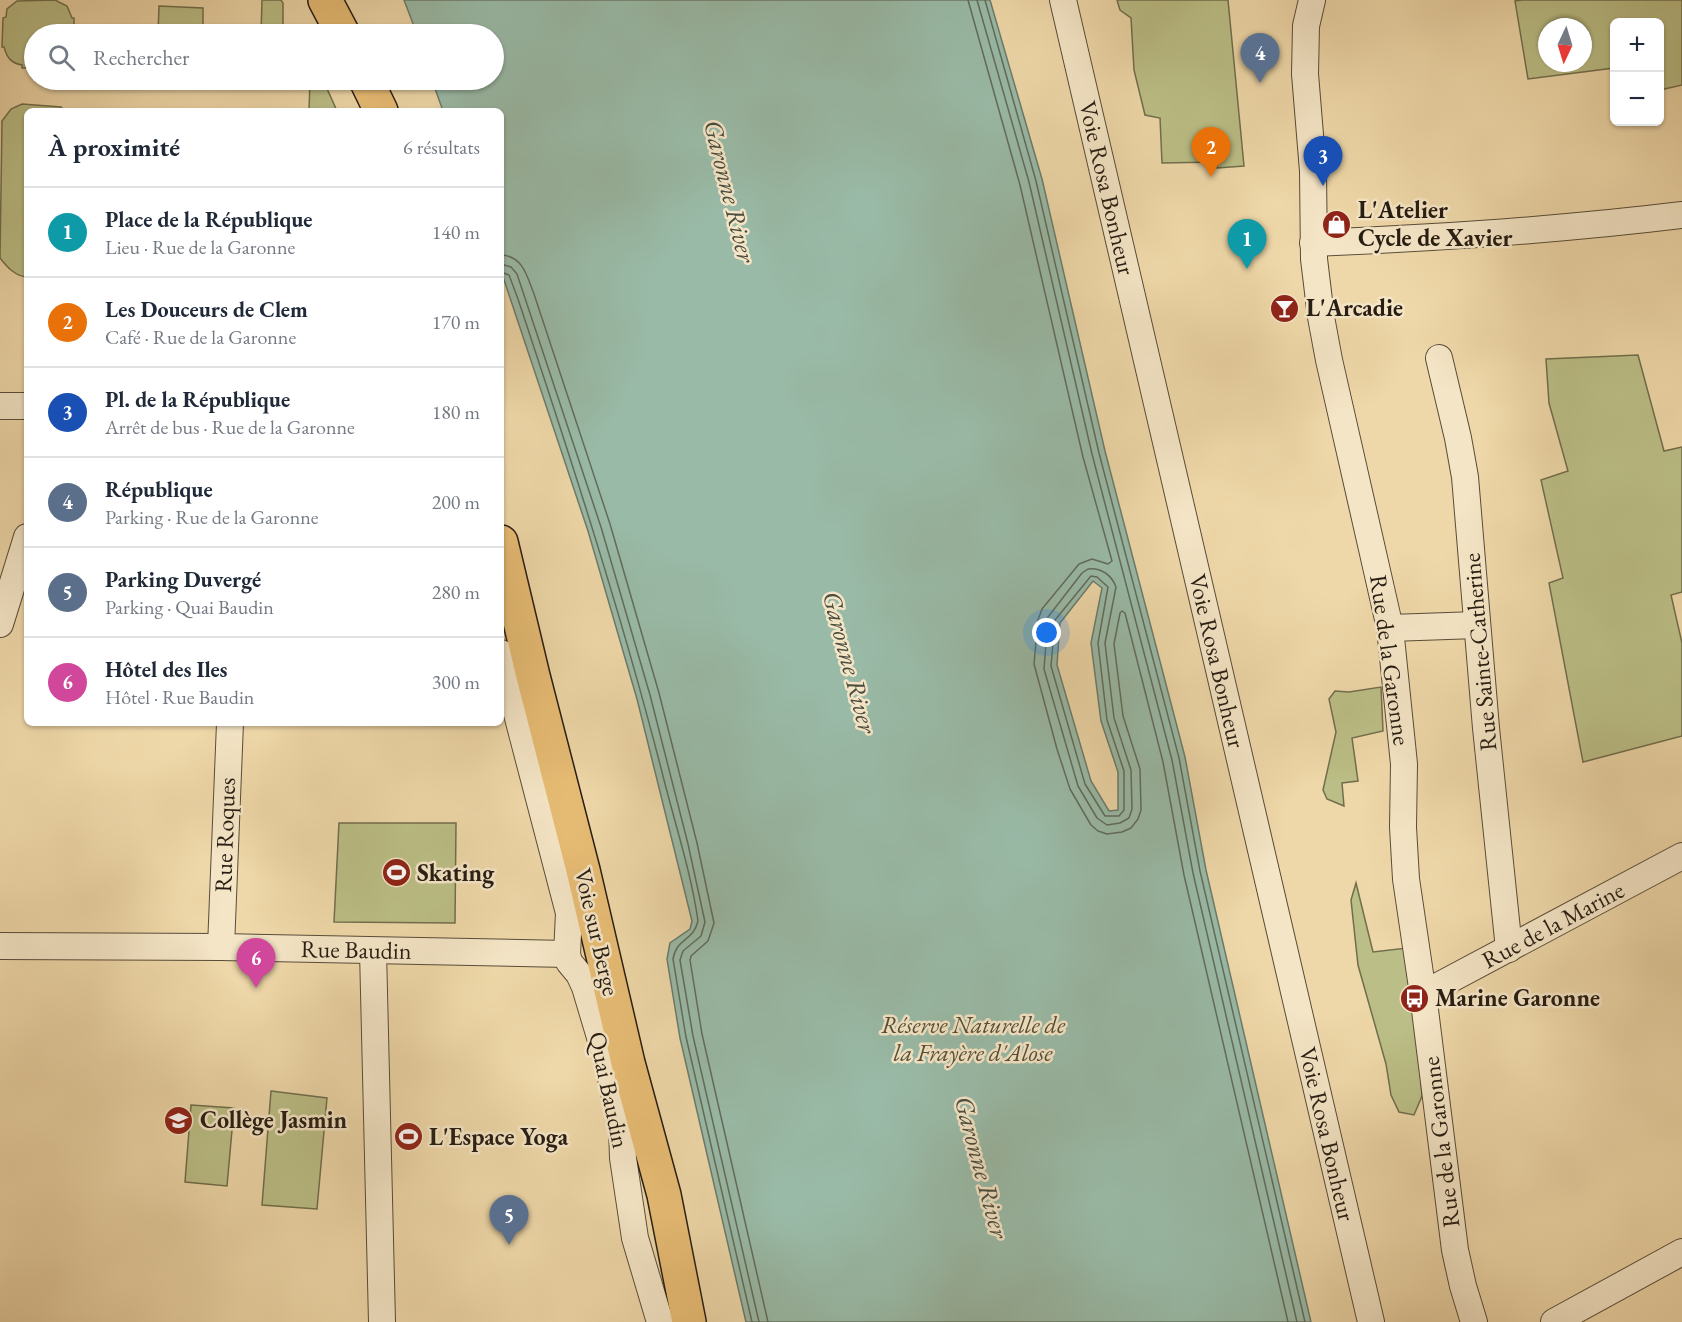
<!DOCTYPE html>
<html lang="fr">
<meta charset="utf-8">
<style>
body{margin:0;font-family:"EB Garamond",serif;background:#f6f6f7;color:#1f2937}
.controls{position:absolute;right:18px;top:18px;display:grid;overflow:hidden;border-radius:9px;box-shadow:0 2px 4px #0004}
.controls button{width:54px;height:54px;display:grid;place-items:center;padding:0;border:0;border-bottom:2px solid #e0e1e3;background:#fff;color:#1f2937;font:30px sans-serif}
.compass{position:absolute;left:1538px;top:18px;width:54px;height:54px;border-radius:50%;background:#fff;box-shadow:0 2px 4px #0004;rotate:184deg}
.you{position:absolute;left:1047px;top:633px;width:21px;height:21px;margin:-15px;border:4px solid #fff;border-radius:50%;background:#1a73e8;box-shadow:0 0 0 9px #1a73e833}
.badge{display:grid;place-items:center;width:39px;height:39px;border-radius:50%;background:#0f766e;color:#fff;font-size:20px;font-weight:700}
.pin{position:absolute;translate:-50% -50px;filter:drop-shadow(0 2px 3px #0008)}
.pin::after{content:'';position:absolute;top:32px;width:21px;height:18px;background:inherit;clip-path:polygon(0 0,100% 0,50% 100%)}
.list{margin:0;padding:0;list-style:none}
h2{display:flex;justify-content:space-between;align-items:center;height:78px;margin:0;padding:0 24px;font-size:26px}
h2 small{font-size:20px;font-weight:400;color:#747a83}
.list li{display:grid;grid-template-columns:39px 1fr auto;gap:18px;align-items:center;box-sizing:border-box;height:90px;padding:0 24px;border-top:2px solid #e0e1e3}
.list b{display:block;font-size:22px;white-space:nowrap}
.list p{margin:0;font-size:20px;white-space:nowrap;color:#747a83}
.list em{font-size:20px;font-style:normal;color:#747a83}
.icon{flex:none;width:33px;height:33px;fill:none;stroke:currentColor;stroke-width:2;stroke-linecap:round;stroke-linejoin:round}
.map{position:relative;flex:none;width:1682px;height:1322px;overflow:hidden}
.search{position:absolute;background:#fff;box-shadow:0 2px 4px #0004;left:24px;top:24px;width:480px;height:66px;display:flex;align-items:center;gap:15px;box-sizing:border-box;padding:0 21px;border-radius:33px;color:#747a83;font-size:22px}
.panel{position:absolute;background:#fff;box-shadow:0 2px 4px #0004;left:24px;top:108px;width:480px;height:618px;border-radius:9px}
.map>svg:first-child{display:block}
.green{fill:#bbbe86;stroke:#716e4c;stroke-width:1.5;fill-rule:evenodd}
.water{fill:#99baa7;stroke:#6b7b6c;stroke-width:1.5;fill-rule:evenodd}
.lines{fill:none;stroke-linecap:round;stroke-linejoin:round}
.shore{stroke:#606c5d;stroke-width:1.5}
.minor-casing{stroke:#594c38;stroke-width:28}
.major-casing{stroke:#271d13;stroke-width:36}
.minor{stroke:#f4e5c6;stroke-width:26}
.major{stroke:#e7bc74;stroke-width:33}
.labels{text-anchor:middle;stroke-width:5;stroke-linejoin:round;paint-order:stroke}
.street-label{font-size:24px;fill:#271d13;stroke:#f4e5c6}
.poi-label{font-size:24px;font-weight:bold;fill:#271d13;stroke:#f4e5c6;text-anchor:start}
.park-label{font-size:24px;font-style:italic;fill:#534d36;stroke:#f4e5c6}
.water-label{font-size:26px;font-style:italic;fill:#494c3f;stroke:#f4e5c6}
</style>
<div class="map">
<svg width="1682" height="1322" viewBox="0 0 1682 1322">
<rect width="100%" height="100%" fill="#eed7a8"/>
<filter id="stains"><feTurbulence type="fractalNoise" baseFrequency=".00333" numOctaves="4"/><feColorMatrix values="0 0 0 0 .2 0 0 0 0 .09 0 0 0 0 .02 0 0 0 .5 -.17"/></filter>
<radialGradient id="worn" r=".72"><stop offset=".6" stop-color="#630" stop-opacity="0"/><stop offset="1" stop-color="#630" stop-opacity=".3"/></radialGradient>
<g class="green">
<path d="M 55,0 L 67,6 L 72,18 L 74,18 L 74,34 L 34,34 L 34,68 L 22,68 L 22,65 C 11,63 7,58 4,47 L 2,47 L 3,18 L 6,17 L 7,9 L 17,1 Z"/>
<polygon points="262,0 281,0 283,3 283,34 261,34"/>
<polygon points="1117,0 1228,0 1244,166 1217,168 1217,162 1162,163 1160,118 1145,115 1134,70 1131,18 1120,10"/>
<path d="M 1522,0 L 1682,0 L 1682,85 L 1660,90 L 1660,22 L 1614,22 L 1614,68 L 1528,79 L 1515,1 ZM 1547,27 L 1583,27 L 1583,63 L 1547,63 Z"/>
<polygon points="159,6 203,8 203,34 158,34"/>
<polygon points="310,81 324,82 337,111 309,111"/>
<path d="M 22,104 L 61,107 L 65,111 L 27,111 L 27,277 C 15,276 7,267 0,258 L 2,121 L 11,109 Z"/>
<polygon points="1638,355 1664,451 1682,447 1682,592 1671,595 1682,643 1682,736 1583,762 1549,583 1563,578 1541,480 1568,471 1549,403 1546,359"/>
<polygon points="1381,687 1383,731 1352,738 1358,781 1342,783 1344,806 1327,799 1323,790 1336,732 1329,699 1335,691 1349,692"/>
<polygon points="339,823 456,823 455,923 334,922"/>
<polygon points="1356,883 1373,952 1407,948 1415,992 1422,1096 1414,1115 1399,1112 1391,1095 1386,1064 1358,965 1351,900"/>
<polygon points="271,1091 327,1098 317,1209 262,1205"/>
<polygon points="191,1105 234,1108 227,1186 185,1182"/>
</g>
<path class="water" d="M 404,0 L 990,0 L 1042,179 L 1105,451 L 1185,757 L 1206,870 L 1311,1322 L 746,1322 L 680,1038 L 667,959 L 670,943 L 690,929 L 692,921 L 637,699 L 588,531 L 501,271 L 501,111 L 443,111 L 432,80 L 494,80 L 494,34 L 417,34 ZM 1093,581 L 1102,588 L 1091,643 L 1101,721 L 1118,772 L 1118,810 L 1109,811 L 1091,781 L 1057,665 L 1060,623 Z"/>
<g class="lines">
<g class="shore">
<polyline points="968,0 1020,185 1083,457 1112,561 1108,564 1092,559 1079,564 1042,609 1038,620 1034,664 1057,749 1070,789 1091,825 1098,831 1107,834 1122,832 1131,828 1138,819 1141,810 1140,769 1123,716 1114,644 1120,613 1122,611 1125,613 1163,762 1184,875 1288,1322"/>
<polyline points="977,0 1029,182 1092,454 1172,760 1193,873 1297,1322"/>
<polyline points="985,0 1036,181 1099,453 1179,758 1200,871 1305,1322"/>
<path d="M 501,255 C 523,256 527,276 534,294 L 610,524 L 659,693 L 697,843 L 714,923 L 708,941 L 691,956 L 690,960 L 702,1034 L 768,1322"/>
<polyline points="501,264 511,267 517,274 601,527 650,695 688,844 705,922 701,936 683,951 680,960 693,1036 759,1322"/>
<path d="M 501,272 L 509,275 L 518,299 C 570,456 621,612 662,772 C 674,821 691,871 698,921 C 693,942 677,937 673,959 L 686,1037 L 752,1322"/>
<path d="M 1088,569 C 1100,567 1112,575 1116,587 L 1105,643 L 1114,718 L 1131,770 L 1132,809 L 1129,818 L 1120,823 L 1107,825 L 1097,818 L 1078,786 L 1044,669 L 1048,617 L 1082,573 Z"/>
<polygon points="1091,576 1097,577 1108,587 1098,643 1107,720 1124,771 1124,810 1119,816 1105,816 1085,784 1051,666 1055,620"/>
</g>
<defs>
<g id="minor">
<polyline points="1063,0 1371,1322"/>
<polyline points="1312,0 1306,26 1305,74 1313,171 1314,259 1321,317 1329,360 1390,628 1404,764 1403,827 1406,879 1423,994 1455,1250 1463,1286 1474,1322"/>
<path d="M 1313,243 C 1436,238 1560,230 1682,215"/>
<polyline points="1439,358 1458,438 1465,477 1486,728 1509,949"/>
<polyline points="0,406 27,406"/>
<polyline points="0,624 27,537"/>
<polyline points="1390,628 1477,625"/>
<polyline points="501,653 569,913 567,954 569,962 579,974 585,987 608,1064 622,1129 623,1158 635,1238 660,1322"/>
<polyline points="0,946 221,947 567,954"/>
<polyline points="221,947 230,723"/>
<polyline points="373,951 382,1322"/>
<polyline points="1423,994 1682,856"/>
<polyline points="1554,1322 1682,1252"/>
</g>
<g id="major">
<polyline points="325,0 343,34"/>
<polyline points="366,80 381,111"/>
<polyline points="501,542 533,676 583,870 628,1063 664,1195 689,1322"/>
</g>
</defs>
<use href="#minor" class="minor-casing"/>
<use href="#major" class="major-casing"/>
<use href="#minor" class="minor"/>
<use href="#major" class="major"/>
</g>
<defs>
<symbol id="shop-disc" viewBox="-11 -11 22 22"><circle r="9.5" fill="#8f2418" stroke="#f4e5c6"/><path d="M-5-2.5h2.3a2.7 3.5 0 0 1 5.4 0H5L5.5 6h-11ZM-1.5-2.5h3a1.5 2.3 0 0 0-3 0Z" fill="#fff"/></symbol>
<symbol id="bar-disc" viewBox="-11 -11 22 22"><circle r="9.5" fill="#8f2418" stroke="#f4e5c6"/><path d="M-6-5H6L.8 .8V4.5H3.5V6h-7V4.5H-.8V.8Z" fill="#fff"/></symbol>
<symbol id="stadium-disc" viewBox="-11 -11 22 22"><circle r="9.5" fill="#8f2418" stroke="#f4e5c6"/><path d="M0-5a6.5 5 0 1 0 0 10a6.5 5 0 1 0 0-10ZM-3.5-1.8h7v3.6h-7Z" fill="#fff"/></symbol>
<symbol id="bus-disc" viewBox="-11 -11 22 22"><circle r="9.5" fill="#8f2418" stroke="#f4e5c6"/><path d="M-5-6H5V4H4V6H2V4H-2V6H-4V4H-5ZM-3.5-4V0h7V-4ZM-3.5 1.2v1.5H-2V1.2ZM2 1.2v1.5H3.5V1.2Z" fill="#fff"/></symbol>
<symbol id="school-disc" viewBox="-11 -11 22 22"><circle r="9.5" fill="#8f2418" stroke="#f4e5c6"/><path d="M0-5L7-2L0 1L-7-2ZM-4 1L0 2.5L4 1V4Q0 6-4 4Z" fill="#fff"/></symbol>
</defs>
<g fill-rule="evenodd">
<use href="#shop-disc" x="1320" y="208" width="33" height="33"/>
<use href="#bar-disc" x="1268" y="292" width="33" height="33"/>
<use href="#stadium-disc" x="380" y="856" width="33" height="33"/>
<use href="#bus-disc" x="1398" y="982" width="33" height="33"/>
<use href="#school-disc" x="162" y="1104" width="33" height="33"/>
<use href="#stadium-disc" x="392" y="1120" width="33" height="33"/>
</g>
<g class="labels">
<g class="street-label">
<text transform="translate(1107 188) rotate(77)" y="8">Voie Rosa Bonheur</text>
<text transform="translate(1480 652) rotate(-95)" y="8">Rue Sainte-Catherine</text>
<text transform="translate(1390 660) rotate(82)" y="8">Rue de la Garonne</text>
<text transform="translate(1217 661) rotate(77)" y="8">Voie Rosa Bonheur</text>
<text transform="translate(225 835) rotate(-88)" y="8">Rue Roques</text>
<text transform="translate(1553 925) rotate(-28)" y="8">Rue de la Marine</text>
<text transform="translate(597 932) rotate(77)" y="8">Voie sur Berge</text>
<text transform="translate(356 950) rotate(1)" y="8">Rue Baudin</text>
<text transform="translate(609 1090) rotate(78)" y="8">Quai Baudin</text>
<text transform="translate(1327 1134) rotate(77)" y="8">Voie Rosa Bonheur</text>
<text transform="translate(1441 1142) rotate(-97)" y="8">Rue de la Garonne</text>
</g>
<g class="poi-label">
<text x="1358" y="218">L'Atelier<tspan x="1358" dy="28">Cycle de Xavier</tspan></text>
<text x="1306" y="316">L'Arcadie</text>
<text x="417" y="881">Skating</text>
<text x="1435" y="1006">Marine Garonne</text>
<text x="200" y="1128">Collège Jasmin</text>
<text x="429" y="1145">L'Espace Yoga</text>
</g>
<g class="park-label">
<text x="973" y="1033">Réserve Naturelle de<tspan x="973" dy="28">la Frayère d'Alose</tspan></text>
</g>
<g class="water-label">
<text transform="translate(730 191) rotate(76)" y="9">Garonne River</text>
<text transform="translate(850 662) rotate(75)" y="9">Garonne River</text>
<text transform="translate(982 1167) rotate(75)" y="9">Garonne River</text>
</g>
</g>
<rect width="100%" height="100%" filter="url(#stains)"/>
<rect width="100%" height="100%" fill="url(#worn)"/>
</svg>
<div class="controls">
<button>+</button>
<button>−</button>
</div>
<svg class="compass" viewBox="-18 -18 36 36"><path d="M0-13l5 13h-10z" fill="#e53935"/><path d="M0 13l5-13h-10z" fill="#747a83"/></svg>
<div class="you"></div>
<div class="pin badge" style="left:1247px;top:269px;background:#0f9aa8">1</div>
<div class="pin badge" style="left:1211px;top:177px;background:#e8710a">2</div>
<div class="pin badge" style="left:1323px;top:186px;background:#1a4fb4">3</div>
<div class="pin badge" style="left:1260px;top:83px;background:#5c6f8a">4</div>
<div class="pin badge" style="left:509px;top:1245px;background:#5c6f8a">5</div>
<div class="pin badge" style="left:256px;top:988px;background:#d1479c">6</div>
<div class="search"><svg class="icon" aria-label="search" viewBox="0 0 24 24"><circle cx="10" cy="10" r="6"/><path d="M15 15l6 6"/></svg>Rechercher</div>
<section class="panel">
<h2>À proximité<small>6 résultats</small></h2>
<ul class="list">
<li><span class="badge" style="background:#0f9aa8">1</span><div><b>Place de la République</b><p>Lieu · Rue de la Garonne</p></div><em>140 m</em></li>
<li><span class="badge" style="background:#e8710a">2</span><div><b>Les Douceurs de Clem</b><p>Café · Rue de la Garonne</p></div><em>170 m</em></li>
<li><span class="badge" style="background:#1a4fb4">3</span><div><b>Pl. de la République</b><p>Arrêt de bus · Rue de la Garonne</p></div><em>180 m</em></li>
<li><span class="badge" style="background:#5c6f8a">4</span><div><b>République</b><p>Parking · Rue de la Garonne</p></div><em>200 m</em></li>
<li><span class="badge" style="background:#5c6f8a">5</span><div><b>Parking Duvergé</b><p>Parking · Quai Baudin</p></div><em>280 m</em></li>
<li><span class="badge" style="background:#d1479c">6</span><div><b>Hôtel des Iles</b><p>Hôtel · Rue Baudin</p></div><em>300 m</em></li>
</ul>
</section>
</div>
